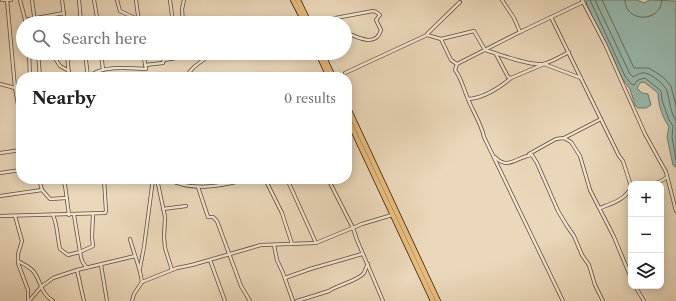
<!DOCTYPE html>
<meta charset="utf-8">
<style>
body{margin:0;font-family:"Libre Caslon Text",serif;background:#f2f2f2;color:#202124}
.controls{position:absolute;right:12px;bottom:12px;display:grid;overflow:hidden;border-radius:8px;box-shadow:0 2px 10px #0003}
.controls button{width:36px;height:36px;display:grid;place-items:center;padding:0;border:0;border-bottom:1px solid #e0e0e0;background:#fff;color:#202124;font:20px sans-serif}
.list{margin:0;padding:0;list-style:none}
h2{display:flex;justify-content:space-between;align-items:center;height:52px;margin:0;padding:0 16px;font-size:17px}
h2 small{font-size:13px;font-weight:400;color:#757577}
.icon{flex:none;width:22px;height:22px;fill:none;stroke:currentColor;stroke-width:2;stroke-linecap:round;stroke-linejoin:round}
.map{position:relative;flex:none;width:676px;height:301px;overflow:hidden}
.search{position:absolute;background:#fff;box-shadow:0 2px 10px #0003;left:16px;top:16px;width:336px;height:44px;display:flex;align-items:center;gap:10px;box-sizing:border-box;padding:0 14px;border-radius:22px;color:#757577;font-size:15px}
.panel{position:absolute;background:#fff;box-shadow:0 2px 10px #0003;left:16px;top:72px;width:336px;height:112px;border-radius:16px}
.map>svg:first-child{display:block}
.water{fill:#98baaf;stroke:#707a6e}
.lines{fill:none;stroke-linecap:round;stroke-linejoin:round}
.shore{stroke:#666a5e;stroke-width:1}
.minor-casing{stroke:#624a38;stroke-width:4}
.trunk-casing{stroke:#341a0c;stroke-width:6}
.minor{stroke:#f2e6d2;stroke-width:2.5}
.trunk{stroke:#e6bc7d;stroke-width:4.5}
</style>
<div class="map">
<svg width="676" height="301" viewBox="0 0 676 301">
<rect width="100%" height="100%" fill="#ebd8ba"/>
<filter id="stains"><feTurbulence type="fractalNoise" baseFrequency=".005" numOctaves="4"/><feColorMatrix values="0 0 0 0 .2 0 0 0 0 .09 0 0 0 0 .02 0 0 0 .5 -.17"/></filter>
<radialGradient id="worn" r=".72"><stop offset=".6" stop-color="#630" stop-opacity="0"/><stop offset="1" stop-color="#630" stop-opacity=".3"/></radialGradient>
<path class="water" d="M 586,0 L 637,0 L 644,3 L 649,0 L 676,1 L 676,167 L 673,165 L 667,137 L 669,127 C 663,118 658,105 658,93 L 644,82 L 640,83 L 637,88 L 642,93 L 648,94 L 651,105 L 646,108 L 638,108 L 635,105 L 630,89 L 622,78 L 612,55 L 592,17 C 591,11 586,6 586,0 Z"/>
<g class="lines">
<g class="shore">
<polyline points="590,0 625,76 631,84 634,85 638,80 645,78 661,91 662,100 669,120 673,126 672,137 676,160"/>
<path d="M 595,0 L 630,74 L 633,77 C 637,75 641,72 645,73 C 652,74 665,85 667,91 C 670,101 670,112 676,121"/>
<polyline points="602,0 634,68 649,68 663,77 671,86 676,106"/>
<path d="M 625,0 C 625,23 661,23 662,0"/>
</g>
<defs>
<g id="minor">
<polyline points="2,0 11,0"/>
<polyline points="7,0 15,88 21,121"/>
<polyline points="20,0 26,23"/>
<polyline points="32,0 35,23"/>
<polyline points="62,0 65,23"/>
<polyline points="79,0 81,23"/>
<polyline points="94,0 98,23"/>
<polyline points="117,0 120,11 146,23"/>
<polyline points="136,0 139,23"/>
<polyline points="170,0 173,23"/>
<polyline points="502,0 514,18 520,32 583,2"/>
<polyline points="582,0 605,44 645,134 666,172 676,211"/>
<polyline points="551,17 619,156 623,161 631,186"/>
<polyline points="25,20 64,13"/>
<polyline points="183,23 182,9 184,0"/>
<path d="M 330,23 L 330,19 L 373,11 L 376,12 L 380,15 L 376,20 L 381,30 C 376,48 357,37 345,32"/>
<polyline points="427,34 460,2"/>
<path d="M 441,39 L 474,31 L 485,50 C 499,54 529,66 543,64 C 552,62 561,56 569,52"/>
<polyline points="29,53 30,77"/>
<polyline points="38,53 40,77"/>
<polyline points="47,53 53,55 60,66 69,71"/>
<polyline points="67,53 69,77"/>
<polyline points="85,53 88,77"/>
<polyline points="101,53 103,70"/>
<polyline points="178,53 179,57"/>
<polyline points="496,54 508,77 511,78 544,64 581,78"/>
<polyline points="164,60 206,53"/>
<path d="M 457,64 L 455,70 C 462,79 463,88 468,99 C 473,112 481,123 484,137 L 563,301"/>
<polyline points="145,65 163,63 164,59 160,53"/>
<polyline points="345,73 427,35 441,39 451,60 457,64 520,32"/>
<path d="M 89,77 C 100,65 130,68 146,69 L 143,53"/>
<polyline points="185,77 194,67 207,57 210,53"/>
<polyline points="0,84 15,88 21,88"/>
<path d="M 468,99 C 484,98 499,88 511,78"/>
<polyline points="564,138 601,119"/>
<polyline points="0,153 21,150"/>
<polyline points="529,154 556,139 564,138 571,142 580,156 590,190 614,237 631,278"/>
<path d="M 495,157 C 508,171 518,156 532,155 L 537,163 L 558,211 L 567,226 L 574,236 L 582,255 L 589,265 L 595,285 L 603,301"/>
<polyline points="0,173 21,170"/>
<polyline points="39,179 42,190 50,199 66,198"/>
<polyline points="61,179 65,185 69,215"/>
<polyline points="157,179 165,217 164,237 165,248 172,270"/>
<path d="M 167,179 C 192,192 222,186 248,179"/>
<polyline points="265,179 282,213 292,244"/>
<polyline points="287,179 316,243"/>
<polyline points="328,179 353,228 357,240 383,301"/>
<polyline points="654,184 663,180 667,177"/>
<polyline points="198,187 208,217 213,217 217,221 241,286 250,301"/>
<polyline points="0,196 42,190"/>
<path d="M 600,208 C 613,203 624,200 631,188"/>
<polyline points="163,209 186,206"/>
<path d="M 53,215 C 58,227 57,237 60,249 L 68,255 L 80,252 L 74,215"/>
<polyline points="0,216 105,213 106,211 104,179"/>
<polyline points="15,216 22,241 18,254 18,263 28,290 28,300"/>
<path d="M 130,239 C 134,254 140,267 142,282"/>
<polyline points="274,245 277,260 283,273 293,301"/>
<polyline points="210,260 225,301"/>
<path d="M 18,261 C 23,264 30,267 34,272 C 42,283 40,293 53,301"/>
<polyline points="101,265 107,301"/>
<polyline points="88,267 86,267 82,261 80,252 93,246 92,237 93,214"/>
<polyline points="140,268 144,247 153,179"/>
<polyline points="77,270 84,301"/>
<polyline points="285,278 310,269 362,254"/>
<polyline points="635,286 644,301"/>
<polyline points="29,301 41,287 53,278 77,270 135,256"/>
<polyline points="132,301 134,294 142,282 177,268 192,265 261,245 316,243 362,224 392,215"/>
<path d="M 297,301 L 329,291 C 337,285 358,281 364,273 C 365,271 366,267 368,264"/>
</g>
<g id="trunk">
<polyline points="293,0 305,23"/>
<polyline points="298,0 309,23"/>
<polyline points="318,53 329,77"/>
<polyline points="322,53 333,77"/>
<polyline points="347,106 438,301"/>
<polyline points="347,117 433,301"/>
</g>
</defs>
<use href="#minor" class="minor-casing"/>
<use href="#trunk" class="trunk-casing"/>
<use href="#minor" class="minor"/>
<use href="#trunk" class="trunk"/>
</g>
<rect width="100%" height="100%" filter="url(#stains)"/>
<rect width="100%" height="100%" fill="url(#worn)"/>
</svg>
<div class="controls">
<button>+</button>
<button>−</button>
<button><svg class="icon" aria-label="layers" viewBox="0 0 24 24"><path d="M12 4l9 5-9 5-9-5zM3 14l9 5 9-5"/></svg></button>
</div>
<div class="search"><svg class="icon" aria-label="search" viewBox="0 0 24 24"><circle cx="10" cy="10" r="6"/><path d="M15 15l6 6"/></svg>Search here</div>
<section class="panel">
<h2>Nearby<small>0 results</small></h2>
<ul class="list">
</ul>
</section>
</div>
